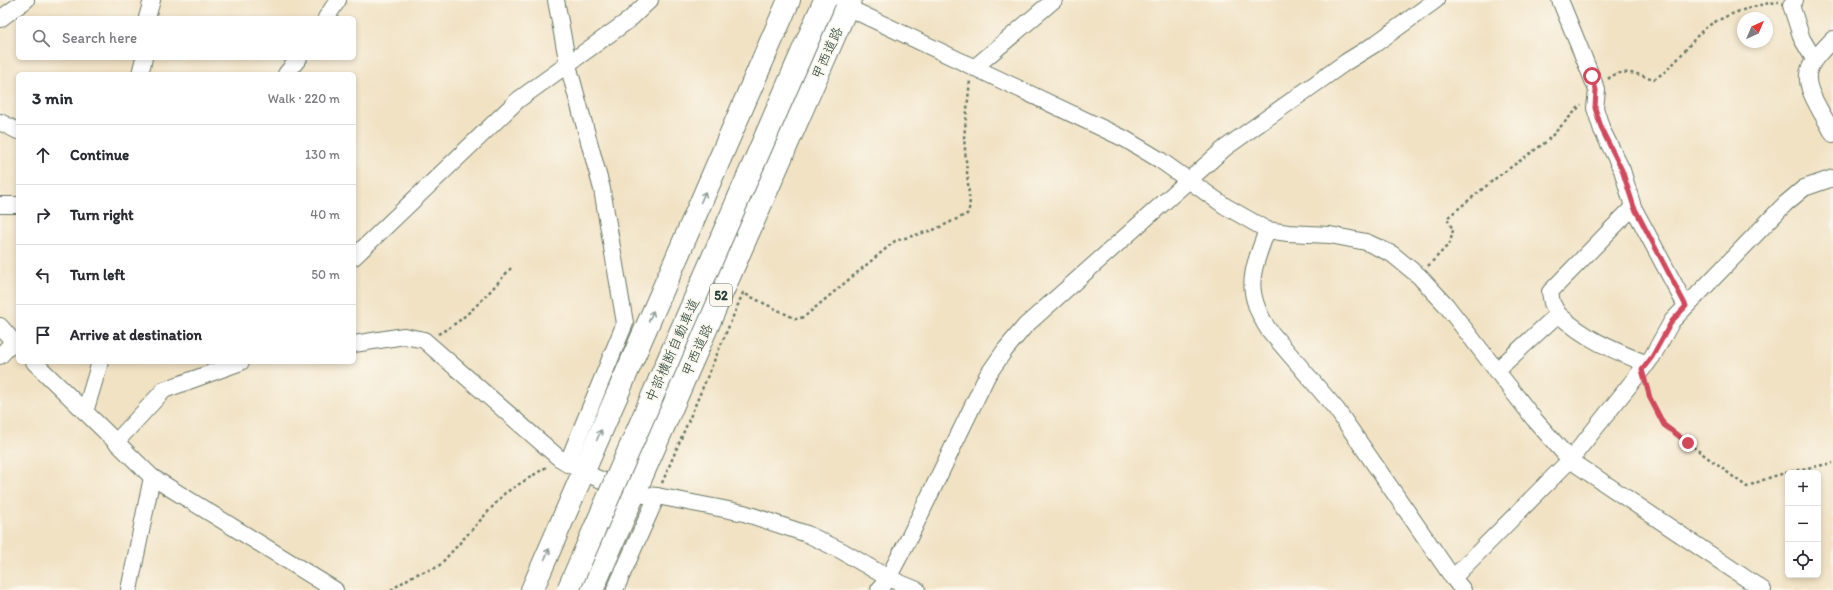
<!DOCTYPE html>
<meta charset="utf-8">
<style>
body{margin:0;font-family:Itim,"Klee One",sans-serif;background:#f7f7f7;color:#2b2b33}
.controls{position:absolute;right:12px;bottom:12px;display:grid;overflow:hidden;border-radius:6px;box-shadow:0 2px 6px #0003}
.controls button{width:36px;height:36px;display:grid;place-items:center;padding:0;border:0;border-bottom:1px solid #e1e1e2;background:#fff;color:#2b2b33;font:20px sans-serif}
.compass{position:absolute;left:1737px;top:12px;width:36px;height:36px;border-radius:50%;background:#fff;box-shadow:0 2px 6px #0003;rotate:44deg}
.stop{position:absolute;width:12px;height:12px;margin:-9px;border:3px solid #d1495b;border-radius:50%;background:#fff}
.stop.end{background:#d1495b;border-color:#fff;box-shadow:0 1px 4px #0008}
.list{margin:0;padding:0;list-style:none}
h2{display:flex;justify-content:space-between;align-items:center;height:52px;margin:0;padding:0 16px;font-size:17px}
h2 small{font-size:13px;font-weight:400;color:#7c7c81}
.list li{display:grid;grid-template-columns:26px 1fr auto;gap:12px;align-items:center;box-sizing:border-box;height:60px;padding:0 16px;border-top:1px solid #e1e1e2}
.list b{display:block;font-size:15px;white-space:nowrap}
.list em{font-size:13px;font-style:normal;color:#7c7c81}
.icon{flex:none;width:22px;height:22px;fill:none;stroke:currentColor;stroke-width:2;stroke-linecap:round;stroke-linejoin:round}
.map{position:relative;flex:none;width:1833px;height:590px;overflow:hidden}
.search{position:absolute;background:#fff;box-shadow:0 2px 6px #0003;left:16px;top:16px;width:340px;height:44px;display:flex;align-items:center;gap:10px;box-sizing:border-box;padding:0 14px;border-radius:6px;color:#7c7c81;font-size:15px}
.panel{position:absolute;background:#fff;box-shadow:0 2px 6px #0003;left:16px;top:72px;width:340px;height:292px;border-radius:6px}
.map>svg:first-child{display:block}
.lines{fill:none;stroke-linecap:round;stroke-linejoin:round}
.minor-casing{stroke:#687766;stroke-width:18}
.highway-casing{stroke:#687766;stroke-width:24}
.path{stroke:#687766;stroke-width:2.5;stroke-dasharray:3 3;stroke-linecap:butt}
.minor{stroke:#fff;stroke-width:16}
.highway{stroke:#fff;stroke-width:22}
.highway-bridge-casing{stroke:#687766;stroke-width:24;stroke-linecap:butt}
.highway-bridge{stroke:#fff;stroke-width:22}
.oneway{stroke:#8f9e9a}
.route{stroke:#d1495b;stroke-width:5}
.labels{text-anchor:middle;stroke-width:3.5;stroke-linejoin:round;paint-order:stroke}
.shield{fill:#fbf7ec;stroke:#61756b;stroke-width:1}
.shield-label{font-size:13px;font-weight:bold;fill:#1f3d34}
.street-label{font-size:14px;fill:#1f3d34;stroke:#fbf7ec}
</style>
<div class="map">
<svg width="1833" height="590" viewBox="0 0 1833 590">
<rect width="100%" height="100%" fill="#fbf7ec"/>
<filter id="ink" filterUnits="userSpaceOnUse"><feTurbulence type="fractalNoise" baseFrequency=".025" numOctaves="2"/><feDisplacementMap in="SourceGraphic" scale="8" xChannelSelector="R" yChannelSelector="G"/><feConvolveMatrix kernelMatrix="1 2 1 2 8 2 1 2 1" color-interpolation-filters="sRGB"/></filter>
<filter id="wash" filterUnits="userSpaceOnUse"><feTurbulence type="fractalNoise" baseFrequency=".012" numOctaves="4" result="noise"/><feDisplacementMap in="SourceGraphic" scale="16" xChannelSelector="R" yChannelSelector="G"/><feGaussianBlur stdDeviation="0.9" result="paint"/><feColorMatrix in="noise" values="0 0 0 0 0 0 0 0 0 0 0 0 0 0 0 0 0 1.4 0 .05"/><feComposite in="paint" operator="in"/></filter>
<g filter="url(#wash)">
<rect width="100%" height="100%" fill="#f1e2c4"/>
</g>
<g filter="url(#ink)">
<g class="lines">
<defs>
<g id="minor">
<polyline points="556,0 568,65 602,189 625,323 567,464"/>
<polyline points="832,0 1125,139 1160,160 1225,206 1267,230 1288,233 1330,235 1366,242 1392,254 1419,276 1446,305 1534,419 1570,460 1763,590"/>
<polyline points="1560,0 1597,90 1595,108 1602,130 1622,170 1633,207 1686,306"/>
<polyline points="1795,0 1791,5 1802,39 1814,59"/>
<polyline points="147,18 152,0"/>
<polyline points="326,18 338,0"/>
<polyline points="0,19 26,0"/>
<path d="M 1833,39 C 1804,69 1800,75 1821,112 C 1825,119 1830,127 1833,134"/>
<polyline points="974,68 1054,0"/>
<polyline points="140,74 144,58"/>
<polyline points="286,74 299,58"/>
<polyline points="0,122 18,131"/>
<polyline points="0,205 18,205"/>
<path d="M 1267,230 C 1252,272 1243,289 1268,329 L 1337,410 L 1453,578 L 1463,590"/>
<polyline points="354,257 518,100 629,20 650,0"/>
<path d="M 1558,314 C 1587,340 1611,349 1647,364"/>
<polyline points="0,326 18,347"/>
<polyline points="354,344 404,336 424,340 559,458 583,472 633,494 657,496 744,513 807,534 842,551 888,578 917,590"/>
<polyline points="0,356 13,342"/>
<polyline points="34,362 152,477 335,590"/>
<polyline points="1496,371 1558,314 1552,303 1550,292 1633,207"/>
<polyline points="85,412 100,362"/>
<polyline points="116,442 164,390 241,362"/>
<polyline points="1453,578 1570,460 1652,357 1672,321 1785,204 1804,188 1833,178"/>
<polyline points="129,590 152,477"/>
<polyline points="615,590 657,496"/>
<polyline points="879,590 888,578 909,538 987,376 1005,350 1025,326 1225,148 1346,62 1375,44 1436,0"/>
</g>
<g id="highway">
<polyline points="532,590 789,0"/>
<polyline points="592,590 850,0"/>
</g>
</defs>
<use href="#minor" class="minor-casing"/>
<use href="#highway" class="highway-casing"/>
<g class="path">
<path d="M 1608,79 C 1621,67 1639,75 1654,79 C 1674,68 1686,47 1702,31 C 1716,17 1759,3 1779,2"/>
<polyline points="1428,266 1450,243 1453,230 1447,218 1496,178 1546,142 1581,105"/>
<path d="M 438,334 C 468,319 489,292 512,267"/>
<path d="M 1647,387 L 1650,398 L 1664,425 L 1747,487 C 1775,473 1803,469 1833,463"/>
<polyline points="662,483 743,293 796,319 804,317 895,241 936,229 967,214 970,206 964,138 970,80"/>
<polyline points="391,590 414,575 438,567 505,493 548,466"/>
</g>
<use href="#minor" class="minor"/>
<use href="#highway" class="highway"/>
<defs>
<polyline id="highway-bridge" points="568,590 825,0"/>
</defs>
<use href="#highway-bridge" class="highway-bridge-casing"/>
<use href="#highway-bridge" class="highway-bridge"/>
</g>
<defs><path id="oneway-shaft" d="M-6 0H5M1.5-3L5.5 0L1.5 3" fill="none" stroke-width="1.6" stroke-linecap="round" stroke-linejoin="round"/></defs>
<g class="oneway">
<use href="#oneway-shaft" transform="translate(703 197) rotate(-66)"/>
<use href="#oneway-shaft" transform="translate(651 316) rotate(-66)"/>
<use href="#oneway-shaft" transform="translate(599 435) rotate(-66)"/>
<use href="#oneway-shaft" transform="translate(547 554) rotate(-67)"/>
</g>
</g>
<g class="lines" filter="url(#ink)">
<polyline class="route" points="1592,76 1596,90 1595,108 1602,130 1622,170 1634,207 1686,306 1672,321 1652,357 1642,370 1650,398 1664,425 1688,443"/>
</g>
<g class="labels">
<rect class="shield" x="710" y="284" width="22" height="22" rx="3"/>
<g class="shield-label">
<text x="721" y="300">52</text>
</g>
<g class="street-label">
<text transform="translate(827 53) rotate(-66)" y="5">甲西道路</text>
<text transform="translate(672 350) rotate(-66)" y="5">中部横断自動車道</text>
<text transform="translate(697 350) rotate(-66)" y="5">甲西道路</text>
</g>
</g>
</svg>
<div class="controls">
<button>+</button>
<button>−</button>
<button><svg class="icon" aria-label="locate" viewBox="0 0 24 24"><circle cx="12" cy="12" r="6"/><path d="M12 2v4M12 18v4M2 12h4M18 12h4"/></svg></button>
</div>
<svg class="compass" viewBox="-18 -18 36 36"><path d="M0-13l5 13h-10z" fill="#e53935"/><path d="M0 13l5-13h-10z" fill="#7c7c81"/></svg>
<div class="stop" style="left:1592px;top:76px"></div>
<div class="stop end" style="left:1688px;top:443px"></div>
<div class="search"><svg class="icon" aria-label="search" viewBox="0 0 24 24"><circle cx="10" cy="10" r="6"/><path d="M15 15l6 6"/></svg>Search here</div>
<section class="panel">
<h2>3 min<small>Walk · 220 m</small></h2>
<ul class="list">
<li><svg class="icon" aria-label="ahead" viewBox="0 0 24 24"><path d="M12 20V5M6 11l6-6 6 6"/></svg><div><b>Continue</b></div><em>130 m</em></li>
<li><svg class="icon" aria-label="right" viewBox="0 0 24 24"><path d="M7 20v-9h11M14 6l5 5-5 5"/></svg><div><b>Turn right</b></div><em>40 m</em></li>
<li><svg class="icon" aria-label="left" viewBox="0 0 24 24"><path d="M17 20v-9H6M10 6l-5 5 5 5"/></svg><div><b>Turn left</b></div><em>50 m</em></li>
<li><svg class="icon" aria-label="arrive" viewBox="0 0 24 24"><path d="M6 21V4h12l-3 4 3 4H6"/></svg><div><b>Arrive at destination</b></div></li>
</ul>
</section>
</div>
